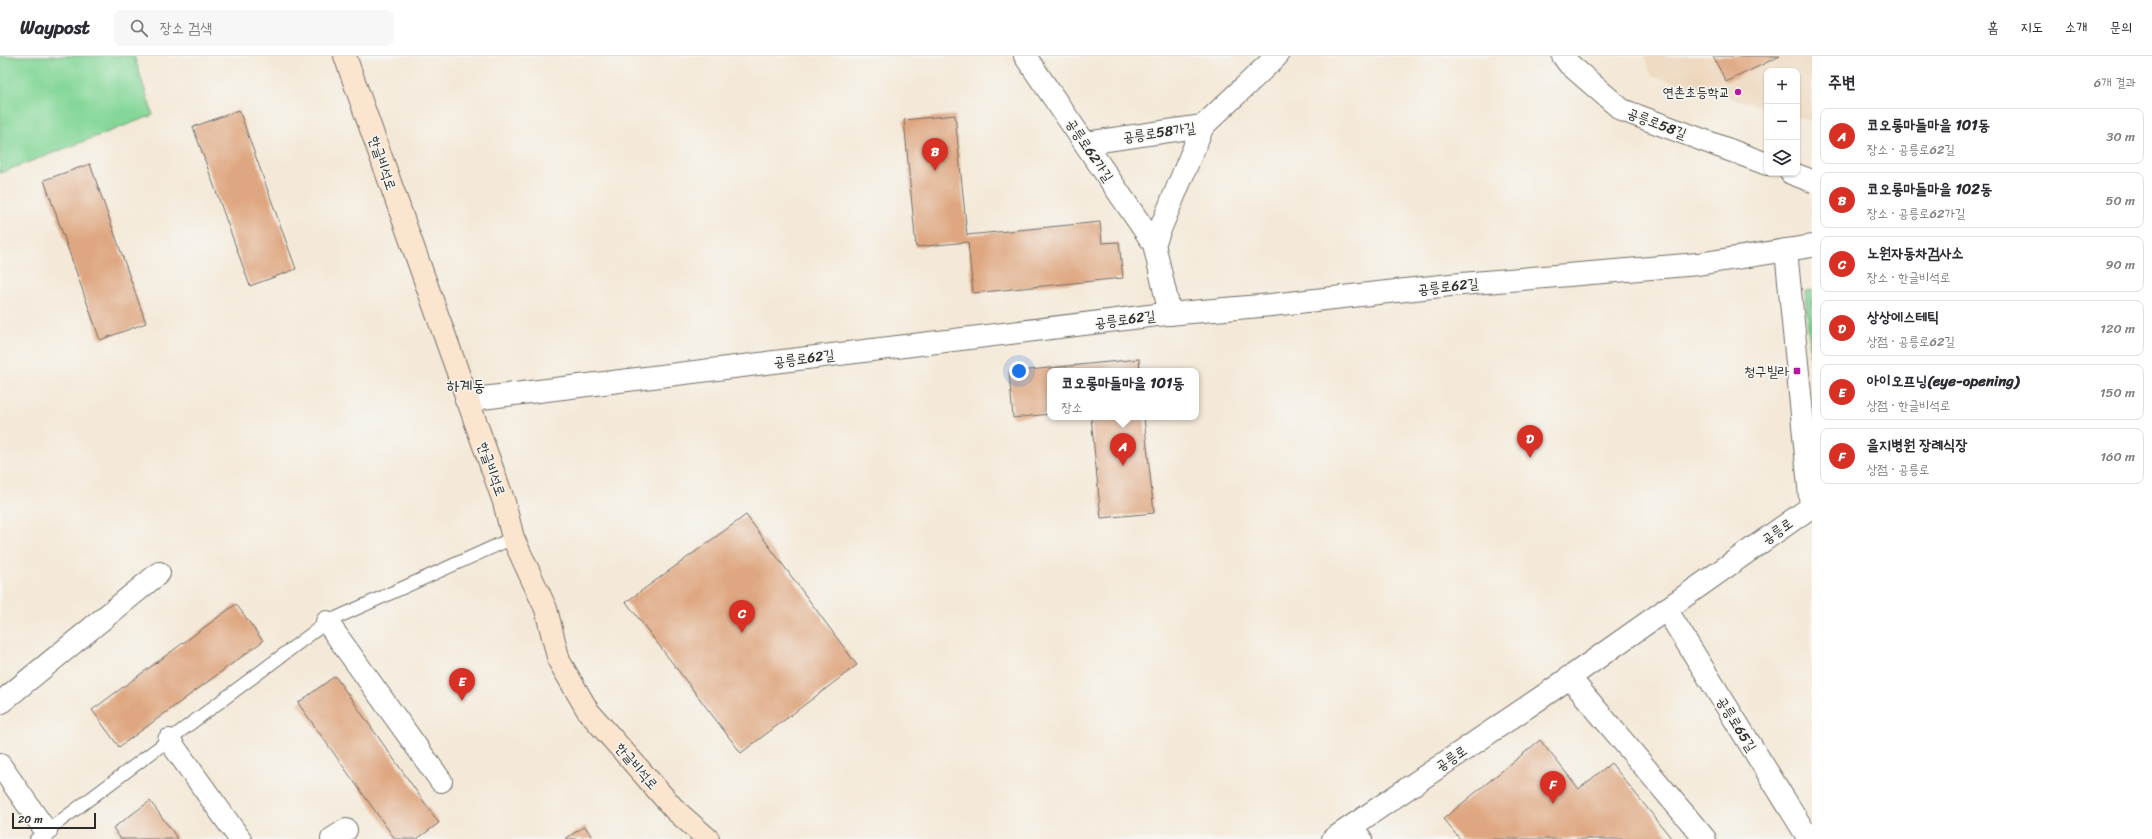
<!DOCTYPE html>
<html lang="ko">
<meta charset="utf-8">
<style>
body{margin:0;font-family:Sriracha,"Poor Story",sans-serif;background:#f7f7f7;color:#2b2b33}
.controls{position:absolute;right:12px;top:12px;display:grid;overflow:hidden;border-radius:8px;box-shadow:0 1px 3px #0004}
.controls button{width:36px;height:36px;display:grid;place-items:center;padding:0;border:0;border-bottom:1px solid #e1e1e2;background:#fff;color:#2b2b33;font:20px sans-serif}
.scale{position:absolute;left:12px;bottom:10px;width:84px;box-sizing:border-box;padding-left:4px;border:2px solid #2b2b2b;border-top:0;font-size:11px;line-height:14px;white-space:nowrap;color:#2b2b2b;-webkit-text-stroke:3px #f6f6f2;paint-order:stroke}
.you{position:absolute;left:1019px;top:315px;width:14px;height:14px;margin:-10px;border:3px solid #fff;border-radius:50%;background:#1a73e8;box-shadow:0 0 0 6px #1a73e833}
.badge{display:grid;place-items:center;width:26px;height:26px;border-radius:50%;background:#d93025;color:#fff;font-size:13px;font-weight:700}
.pin{position:absolute;translate:-50% -33px;filter:drop-shadow(0 1px 2px #0008)}
.pin::after{content:'';position:absolute;top:21px;width:14px;height:12px;background:inherit;clip-path:polygon(0 0,100% 0,50% 100%)}
.popup{position:absolute;left:1047px;top:312px;width:152px;height:52px;box-sizing:border-box;display:grid;place-content:center;border-radius:8px;background:#fff;filter:drop-shadow(0 1px 3px #0005);font-size:13px;white-space:nowrap;color:#7c7c81}
.popup b{font-size:15px;color:#2b2b33}
.popup::after{content:'';position:absolute;left:50%;top:100%;margin-left:-8px;border:8px solid transparent;border-top-color:#fff}
.list{margin:0;padding:0;list-style:none}
h2{display:flex;justify-content:space-between;align-items:center;height:52px;margin:0;padding:0 16px;font-size:17px}
h2 small{font-size:13px;font-weight:400;color:#7c7c81}
.list li{display:grid;grid-template-columns:26px 1fr auto;gap:12px;align-items:center;box-sizing:border-box;height:56px;margin:0 8px 8px;padding:0 8px;border:1px solid #e1e1e2;border-radius:8px}
.list b{display:block;font-size:15px;white-space:nowrap}
.list p{margin:0;font-size:13px;white-space:nowrap;color:#7c7c81}
.list em{font-size:13px;font-style:normal;color:#7c7c81}
.icon{flex:none;width:22px;height:22px;fill:none;stroke:currentColor;stroke-width:2;stroke-linecap:round;stroke-linejoin:round}
.map{position:relative;flex:none;width:1812px;height:783px;overflow:hidden}
header{display:flex;align-items:center;gap:24px;box-sizing:border-box;height:56px;padding:0 20px;background:#fff;border-bottom:1px solid #e1e1e2}
header strong{font-size:19px}
nav{display:flex;gap:22px;margin-inline-start:auto;font-size:14px}
.search{width:280px;height:36px;background:#f7f7f7;display:flex;align-items:center;gap:10px;box-sizing:border-box;padding:0 14px;border-radius:8px;color:#7c7c81;font-size:15px}
main{display:flex}
aside{flex:1;background:#fff}
.map>svg:first-child{display:block}
.built{fill:#eed6bb}
.green{fill:#84d798;stroke:#588162}
.building{fill:#dfa781}
.lines{fill:none;stroke-linecap:round;stroke-linejoin:round}
.service-casing{stroke:#716e68;stroke-width:14}
.minor-casing{stroke:#716e68;stroke-width:24}
.tertiary-casing{stroke:#716e68;stroke-width:24}
.secondary-casing{stroke:#716e68;stroke-width:24}
.service{stroke:#fff;stroke-width:12}
.minor{stroke:#fff;stroke-width:22}
.tertiary{stroke:#fff;stroke-width:22}
.secondary{stroke:#fbe5cf;stroke-width:22}
.poi-dot{fill:#b5179e;stroke:#f6f6f2;stroke-width:1.5}
.labels{text-anchor:middle;stroke-width:3;stroke-linejoin:round;paint-order:stroke}
.poi-label{font-size:14px;fill:#2b2b2b;stroke:#f6f6f2;text-anchor:end}
.street-label{font-size:14px;fill:#2b2b2b;stroke:#f6f6f2}
.quarter-label{font-size:16px;fill:#2b2b2b;stroke:#f6f6f2}
</style>
<header>
<strong>Waypost</strong>
<div class="search"><svg class="icon" aria-label="search" viewBox="0 0 24 24"><circle cx="10" cy="10" r="6"/><path d="M15 15l6 6"/></svg>장소 검색</div>
<nav><a>홈</a><a>지도</a><a>소개</a><a>문의</a></nav>
</header>
<main>
<div class="map">
<svg width="1812" height="783" viewBox="0 0 1812 783">
<rect width="100%" height="100%" fill="#f6f6f2"/>
<filter id="ink" filterUnits="userSpaceOnUse"><feTurbulence type="fractalNoise" baseFrequency=".025" numOctaves="2"/><feDisplacementMap in="SourceGraphic" scale="8" xChannelSelector="R" yChannelSelector="G"/><feConvolveMatrix kernelMatrix="1 2 1 2 8 2 1 2 1" color-interpolation-filters="sRGB"/></filter>
<filter id="wash" filterUnits="userSpaceOnUse"><feTurbulence type="fractalNoise" baseFrequency=".012" numOctaves="4" result="noise"/><feDisplacementMap in="SourceGraphic" scale="16" xChannelSelector="R" yChannelSelector="G"/><feGaussianBlur stdDeviation="0.9" result="paint"/><feColorMatrix in="noise" values="0 0 0 0 0 0 0 0 0 0 0 0 0 0 0 0 0 1.4 0 .05"/><feComposite in="paint" operator="in"/></filter>
<g filter="url(#wash)">
<rect width="100%" height="100%" fill="#f4e9d8"/>
<polygon class="built" points="1644,0 1812,0 1812,65 1797,61 1797,15 1767,15 1767,52 1652,20"/>
<g class="green">
<polygon points="0,0 134,0 153,59 0,117"/>
<polygon points="1812,234 1812,321 1805,235"/>
</g>
<g id="blocks">
<g class="building">
<polygon points="1713,0 1780,0 1726,26"/>
<polygon points="239,54 296,213 250,230 193,71"/>
<polygon points="955,59 967,179 1100,166 1102,187 1119,186 1123,222 973,237 968,186 916,191 904,64"/>
<polygon points="90,108 146,267 100,284 44,124"/>
<polygon points="1139,303 1140,315 1050,315 1050,358 1013,362 1009,316"/>
<polygon points="1091,361 1144,361 1154,457 1101,462"/>
<polygon points="746,459 857,609 741,697 626,546"/>
<polygon points="236,548 263,585 119,691 92,654"/>
<polygon points="335,620 439,767 417,783 395,783 298,647"/>
<polygon points="1540,684 1579,733 1611,707 1672,783 1460,783 1443,763"/>
<polygon points="150,745 178,783 121,783 113,772"/>
<polygon points="585,770 593,783 565,783"/>
</g>
</g>
</g>
<g filter="url(#ink)">
<use href="#blocks" fill-opacity="0" stroke="#716e68" stroke-width="1"/>
<g class="lines">
<defs>
<polyline id="service" points="36,783 327,566 513,482"/>
<g id="minor">
<polyline points="1025,0 1154,188 1170,258"/>
<polyline points="1563,0 1569,8 1622,54 1767,108"/>
<polyline points="1086,87 1203,70 1277,0"/>
<polyline points="1791,117 1812,125"/>
<polyline points="1154,188 1203,70"/>
<polyline points="1666,553 1809,783"/>
<polyline points="327,566 441,725"/>
<polyline points="1569,621 1705,783"/>
<polyline points="0,647 159,517"/>
<polyline points="169,684 240,783"/>
<polyline points="0,709 46,775"/>
<polyline points="1351,771 1361,783"/>
<polyline points="332,783 346,774"/>
</g>
<g id="tertiary">
<polyline points="466,344 1157,259 1271,249 1450,229 1698,208 1812,190"/>
<polyline points="1333,783 1552,634 1811,451 1786,194"/>
</g>
<polyline id="secondary" points="345,0 504,446 513,482 546,553 559,605 588,655 675,754 708,783"/>
</defs>
<use href="#service" class="service-casing"/>
<use href="#minor" class="minor-casing"/>
<use href="#tertiary" class="tertiary-casing"/>
<use href="#secondary" class="secondary-casing"/>
<use href="#service" class="service"/>
<use href="#minor" class="minor"/>
<use href="#tertiary" class="tertiary"/>
<use href="#secondary" class="secondary"/>
</g>
</g>
<g class="poi-dot">
<circle cx="1738" cy="36" r="4"/>
<rect x="1793" y="311" width="8" height="8" rx="2"/>
</g>
<g class="labels">
<g class="poi-label">
<text x="1730" y="41">연촌초등학교</text>
<text x="1789" y="320">청구빌라</text>
</g>
<g class="street-label">
<text transform="translate(1657 67) rotate(21)" y="5">공릉로58길</text>
<text transform="translate(1159 76) rotate(-8)" y="5">공릉로58가길</text>
<text transform="translate(1090 94) rotate(56)" y="5">공릉로62가길</text>
<text transform="translate(383 107) rotate(71)" y="5">한글비석로</text>
<text transform="translate(1448 230) rotate(-6)" y="5">공릉로62길</text>
<text transform="translate(1125 263) rotate(-7)" y="5">공릉로62길</text>
<text transform="translate(804 302) rotate(-7)" y="5">공릉로62길</text>
<text transform="translate(492 413) rotate(70)" y="5">한글비석로</text>
<text transform="translate(1777 475) rotate(-35)" y="5">공릉로</text>
<text transform="translate(1737 668) rotate(58)" y="5">공릉로65길</text>
<text transform="translate(1451 702) rotate(-34)" y="5">공릉로</text>
<text transform="translate(637 710) rotate(49)" y="5">한글비석로</text>
</g>
<g class="quarter-label">
<text x="466" y="335">하계동</text>
</g>
</g>
</svg>
<div class="controls">
<button>+</button>
<button>−</button>
<button><svg class="icon" aria-label="layers" viewBox="0 0 24 24"><path d="M12 4l9 5-9 5-9-5zM3 14l9 5 9-5"/></svg></button>
</div>
<div class="scale">20 m</div>
<div class="you"></div>
<div class="pin badge" style="left:1123px;top:410px">A</div>
<div class="popup"><b>코오롱마들마을 101동</b>장소</div>
<div class="pin badge" style="left:935px;top:115px">B</div>
<div class="pin badge" style="left:742px;top:577px">C</div>
<div class="pin badge" style="left:1530px;top:402px">D</div>
<div class="pin badge" style="left:462px;top:645px">E</div>
<div class="pin badge" style="left:1553px;top:748px">F</div>
</div>
<aside>
<h2>주변<small>6개 결과</small></h2>
<ul class="list">
<li><span class="badge">A</span><div><b>코오롱마들마을 101동</b><p>장소 · 공릉로62길</p></div><em>30 m</em></li>
<li><span class="badge">B</span><div><b>코오롱마들마을 102동</b><p>장소 · 공릉로62가길</p></div><em>50 m</em></li>
<li><span class="badge">C</span><div><b>노원자동차검사소</b><p>장소 · 한글비석로</p></div><em>90 m</em></li>
<li><span class="badge">D</span><div><b>상상에스테틱</b><p>상점 · 공릉로62길</p></div><em>120 m</em></li>
<li><span class="badge">E</span><div><b>아이오프닝(eye-opening)</b><p>상점 · 한글비석로</p></div><em>150 m</em></li>
<li><span class="badge">F</span><div><b>을지병원 장례식장</b><p>상점 · 공릉로</p></div><em>160 m</em></li>
</ul>
</aside>
</main>
